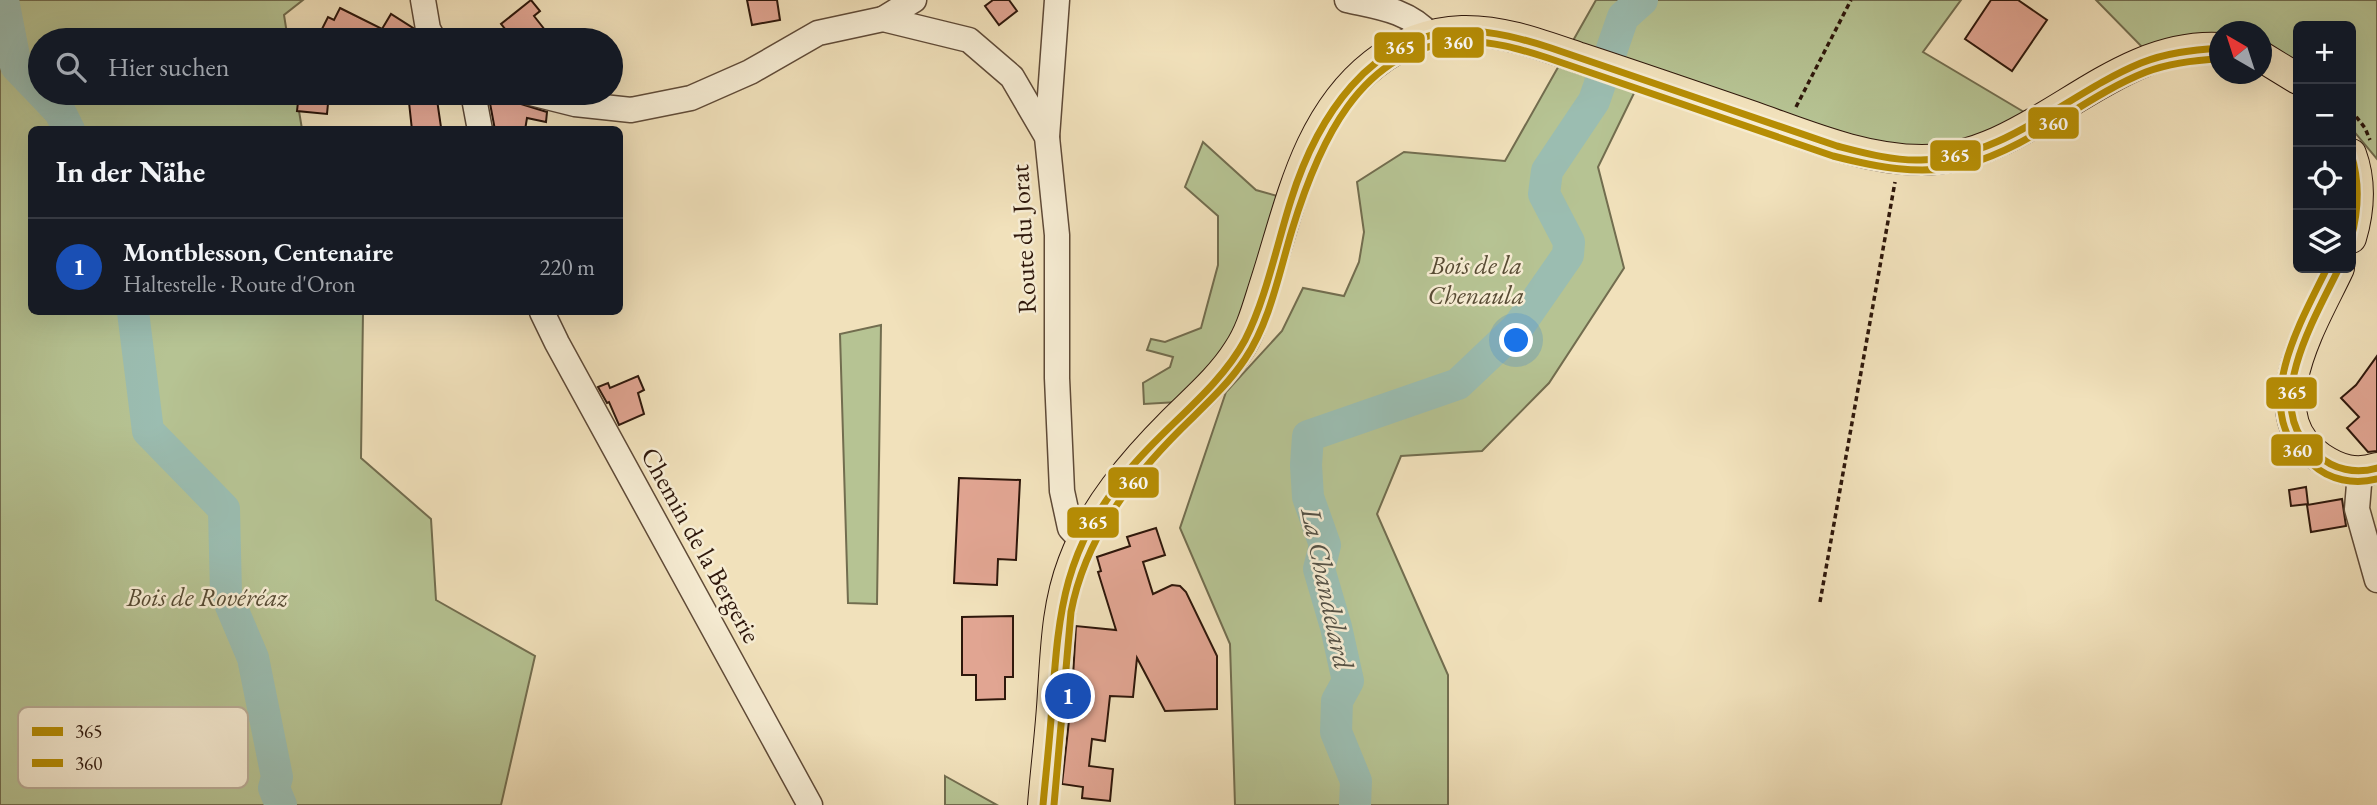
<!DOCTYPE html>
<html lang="de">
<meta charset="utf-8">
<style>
body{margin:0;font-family:"EB Garamond",serif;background:#242831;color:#f1f3f6}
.controls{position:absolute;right:21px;top:21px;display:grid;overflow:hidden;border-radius:10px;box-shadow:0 7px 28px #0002}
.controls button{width:63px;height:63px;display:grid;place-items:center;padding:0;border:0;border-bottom:2px solid #363941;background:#171b24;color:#f1f3f6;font:35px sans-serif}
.compass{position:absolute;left:2209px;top:21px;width:63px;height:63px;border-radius:50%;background:#171b24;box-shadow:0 7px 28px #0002;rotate:321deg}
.you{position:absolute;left:1517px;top:341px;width:24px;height:24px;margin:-18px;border:5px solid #fff;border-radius:50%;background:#1a73e8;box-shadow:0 0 0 10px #1a73e833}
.badge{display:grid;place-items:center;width:46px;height:46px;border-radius:50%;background:#db2777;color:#fff;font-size:23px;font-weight:700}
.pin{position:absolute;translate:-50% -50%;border:4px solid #fff;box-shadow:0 2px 7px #0006}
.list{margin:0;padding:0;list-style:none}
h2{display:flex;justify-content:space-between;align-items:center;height:91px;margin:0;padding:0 28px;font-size:30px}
h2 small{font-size:23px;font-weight:400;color:#9ea1a6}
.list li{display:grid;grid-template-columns:46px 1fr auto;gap:21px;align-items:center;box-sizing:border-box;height:98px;padding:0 28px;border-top:2px solid #363941}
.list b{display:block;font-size:26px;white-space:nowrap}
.list p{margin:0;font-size:23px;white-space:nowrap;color:#9ea1a6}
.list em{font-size:23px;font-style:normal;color:#9ea1a6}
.icon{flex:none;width:38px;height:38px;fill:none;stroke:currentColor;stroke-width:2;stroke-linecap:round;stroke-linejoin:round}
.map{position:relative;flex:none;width:2377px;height:805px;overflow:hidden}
.search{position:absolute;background:#171b24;box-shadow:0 7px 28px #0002;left:28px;top:28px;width:595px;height:77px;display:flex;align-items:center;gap:18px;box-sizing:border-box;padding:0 24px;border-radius:38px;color:#9ea1a6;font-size:26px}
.panel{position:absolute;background:#171b24;box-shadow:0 7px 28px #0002;left:28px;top:126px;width:595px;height:189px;border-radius:10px}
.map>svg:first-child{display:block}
.green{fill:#b6c393;stroke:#726d4f;stroke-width:2}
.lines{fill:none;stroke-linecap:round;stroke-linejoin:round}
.river{stroke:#9bbdb1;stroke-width:32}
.building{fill:#e1a592;stroke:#2e170b;stroke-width:2}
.minor-casing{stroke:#5f4a37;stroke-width:27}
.major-casing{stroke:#2e170b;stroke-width:32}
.path{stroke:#2e170b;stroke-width:3.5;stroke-dasharray:5 3.5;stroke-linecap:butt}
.minor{stroke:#f6ecd3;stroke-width:24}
.major{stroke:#f1e1bb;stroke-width:30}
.bus-1-casing{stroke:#f6ecd3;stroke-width:12}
.bus-2-casing{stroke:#f6ecd3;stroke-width:12}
.bus-1{stroke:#b68d04;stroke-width:7}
.bus-2{stroke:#b68d04;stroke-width:7}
.labels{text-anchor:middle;stroke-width:5;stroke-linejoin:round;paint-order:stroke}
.street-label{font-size:26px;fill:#2e170b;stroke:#f6ecd3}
.park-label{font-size:26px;font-style:italic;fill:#574b34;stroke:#f6ecd3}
.water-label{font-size:28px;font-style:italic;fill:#545145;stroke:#f6ecd3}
.key{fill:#f6ecd3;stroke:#baac97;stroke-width:2}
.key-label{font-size:19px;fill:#2e170b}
.line-badge{stroke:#f6ecd3;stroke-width:2.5}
.badge-label{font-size:19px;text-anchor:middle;font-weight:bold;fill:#fff}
</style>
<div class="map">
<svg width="2377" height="805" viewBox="0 0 2377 805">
<rect width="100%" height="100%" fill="#f1e1bb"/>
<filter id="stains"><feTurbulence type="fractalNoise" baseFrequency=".00286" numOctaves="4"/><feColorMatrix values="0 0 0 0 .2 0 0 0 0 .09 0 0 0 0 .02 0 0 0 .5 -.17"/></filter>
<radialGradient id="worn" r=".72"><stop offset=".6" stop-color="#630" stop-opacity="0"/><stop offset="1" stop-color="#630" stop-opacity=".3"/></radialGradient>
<g class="green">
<polygon points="0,0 303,0 284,15 288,40 40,40 40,93 296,93 302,129 32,130 32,312 363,312 361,458 431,519 436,600 535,656 501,805 0,805"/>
<polygon points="1596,0 1961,0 1923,52 2029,115 1946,149 1905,152 1570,46"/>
<polygon points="2096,0 2377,0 2377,159 2351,128 2351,26 2298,26 2298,69 2262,49 2262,32 2220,32 2219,40 2144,49"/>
<polygon points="1561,62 1637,87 1598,167 1624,268 1549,383 1482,451 1401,456 1377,514 1448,675 1448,805 1235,805 1230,644 1180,528 1226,392 1282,331 1303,288 1344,296 1359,262 1364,232 1357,182 1404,152 1505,161"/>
<polygon points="1203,142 1256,190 1281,197 1241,318 1225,352 1178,402 1144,404 1143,383 1170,367 1173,357 1147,350 1151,339 1165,342 1201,328 1218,265 1218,216 1185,187"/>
<polygon points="881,325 877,604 848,603 840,334"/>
<polygon points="945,776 997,805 945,805"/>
</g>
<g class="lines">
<g class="river">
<polyline points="3,0 16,66 40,91"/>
<polyline points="42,93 60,112 69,130"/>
<polyline points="133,312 148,431 224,509 226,594 253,658 277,777 274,788 281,805"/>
<polyline points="1355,805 1356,781 1336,732 1337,701 1348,681 1336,627 1319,569 1325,545 1308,497 1306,465 1308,436 1458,384 1518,327 1568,255 1569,242 1544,194 1547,171 1594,101 1623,17 1642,0"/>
</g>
</g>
<g class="building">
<polygon points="531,0 540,11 534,16 545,30 532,40 514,40 501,24"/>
<polygon points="747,0 777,0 780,20 752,25"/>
<polygon points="993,0 1009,0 1017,11 999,25 985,6"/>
<polygon points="1991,0 2018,0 2047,20 2012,71 1965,39"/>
<polygon points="340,8 382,29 391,14 413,28 417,40 338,40 327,35 329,32 322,29 328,17 334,20"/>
<polygon points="299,93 329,93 327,114 297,111"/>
<polygon points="408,93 436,93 441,127 412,130"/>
<polygon points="489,98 521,104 547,112 546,122 527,118 525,130 495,130"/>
<polygon points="2377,356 2377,451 2368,452 2347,428 2359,417 2341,398 2356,385"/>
<polygon points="638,376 644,390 638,393 644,414 619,425 609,402 607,403 598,387 608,383 610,388"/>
<polygon points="959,478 1020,480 1016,560 998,559 997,585 954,583"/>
<polygon points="2306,487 2308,504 2291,506 2289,490"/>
<polygon points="2342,499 2346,526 2311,532 2307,505"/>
<polygon points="1156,528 1165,555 1143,562 1153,594 1172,585 1180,586 1186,592 1217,656 1217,709 1165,711 1137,658 1133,697 1110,696 1105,741 1092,739 1089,766 1113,769 1110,801 1082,798 1083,787 1062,784 1072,693 1076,626 1116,630 1098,572 1101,571 1097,557 1130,546 1127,537"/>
<polygon points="1013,616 1013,677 1005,677 1005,699 976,700 976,675 962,675 962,617"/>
</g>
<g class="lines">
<defs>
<g id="minor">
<polyline points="423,0 428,29 434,40"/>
<path d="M 1347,0 C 1378,7 1408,10 1430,35"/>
<polyline points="883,19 914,0"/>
<polyline points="473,93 480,130"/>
<polyline points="531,93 575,104 631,110 691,98 750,72 818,33 883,19 969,40 1012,77 1047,137 1057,235 1057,378 1062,491 1070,528 1082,541"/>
<polyline points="1047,137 1057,0"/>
<polyline points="542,312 557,343 810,805"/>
<polyline points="2360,472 2357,509 2377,580"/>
</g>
<g id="major">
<polyline points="2262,57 2298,79"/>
<path d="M 2351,154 C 2361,181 2359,211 2351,238"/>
<path d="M 2339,268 C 2315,320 2254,414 2321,458 C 2339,470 2356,475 2377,468"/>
<path d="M 1043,805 C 1046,767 1051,730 1053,692 C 1056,648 1057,605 1073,563 C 1093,509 1133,462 1173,422 C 1195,400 1221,378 1238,351 C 1251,332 1257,309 1264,287 C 1290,208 1305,118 1374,64 C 1399,44 1430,32 1462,31 C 1503,30 1542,45 1580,58 C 1638,77 1696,97 1754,117 C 1808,136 1864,160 1922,160 C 2033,159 2107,42 2220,48"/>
</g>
</defs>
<use href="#minor" class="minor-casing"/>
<use href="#major" class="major-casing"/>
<g class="path">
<polyline points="1796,107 1851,0"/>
<polyline points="2351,110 2365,128 2370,140"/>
<polyline points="1820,602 1895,182"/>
</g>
<use href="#minor" class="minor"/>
<use href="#major" class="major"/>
<defs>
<g id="bus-1">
<path d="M 2351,154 C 2360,182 2359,209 2351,238"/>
<path d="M 2339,268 C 2318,312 2269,392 2302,439 C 2305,445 2312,450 2317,454 C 2333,470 2356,474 2377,468"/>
<path d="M 1043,805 C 1046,772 1050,738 1052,705 C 1059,606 1064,550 1129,470 C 1165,426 1218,390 1245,340 C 1266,299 1277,244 1291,200 C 1316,120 1370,32 1464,31 C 1494,31 1523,39 1551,48 L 1837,146 C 1864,153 1893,161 1921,160 C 2006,158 2066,94 2141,63 C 2166,53 2192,50 2220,48"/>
</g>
<g id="bus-2">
<path d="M 2327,268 C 2304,316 2258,392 2293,445 C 2297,452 2306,458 2312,464 C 2329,480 2354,485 2377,479"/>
<path d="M 1054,805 L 1071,612 C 1085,539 1129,481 1181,429 C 1203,407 1227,386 1245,359 C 1270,322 1279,273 1292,230 C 1317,148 1359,46 1460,42 C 1490,40 1520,49 1548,58 L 1833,156 C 1876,167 1921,176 1965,165 C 2032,147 2083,97 2146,72 C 2170,63 2194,60 2220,59"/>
</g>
</defs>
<use href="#bus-1" class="bus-1-casing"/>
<use href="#bus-2" class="bus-2-casing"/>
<use href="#bus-1" class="bus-1"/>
<use href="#bus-2" class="bus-2"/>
</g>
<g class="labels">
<g class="street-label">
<text transform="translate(1023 239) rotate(-93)" y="9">Route du Jorat</text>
<text transform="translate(701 545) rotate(61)" y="9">Chemin de la Bergerie</text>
</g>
<g class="park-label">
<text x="1476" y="274">Bois de la<tspan x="1476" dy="30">Chenaula</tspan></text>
<text x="207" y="606">Bois de Rovéréaz</text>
</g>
<g class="water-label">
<text transform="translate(1328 588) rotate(78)" y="10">La Chandelard</text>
</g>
</g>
<rect x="18" y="707" width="230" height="81" rx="10" class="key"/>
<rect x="32" y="727" width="31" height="9" fill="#b68d04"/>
<rect x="32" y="759" width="31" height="8" fill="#b68d04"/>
<g class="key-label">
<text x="75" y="738">365</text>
<text x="75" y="770">360</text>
</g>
<g class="line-badge">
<rect x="1431" y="26" width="54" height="33" rx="7" fill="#b68d04"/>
<rect x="1373" y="31" width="53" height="33" rx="7" fill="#b68d04"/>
<rect x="2027" y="106" width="53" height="34" rx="7" fill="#b68d04"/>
<rect x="1929" y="139" width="53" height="33" rx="7" fill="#b68d04"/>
<rect x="2265" y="376" width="53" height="34" rx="7" fill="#b68d04"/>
<rect x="2270" y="433" width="54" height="34" rx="7" fill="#b68d04"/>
<rect x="1107" y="466" width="53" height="33" rx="7" fill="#b68d04"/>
<rect x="1066" y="506" width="54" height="33" rx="7" fill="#b68d04"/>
</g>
<g class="badge-label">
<text x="1458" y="49">360</text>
<text x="1400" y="54">365</text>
<text x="2053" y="130">360</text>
<text x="1955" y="162">365</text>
<text x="2292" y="399">365</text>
<text x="2297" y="457">360</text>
<text x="1133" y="489">360</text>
<text x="1093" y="529">365</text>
</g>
<rect width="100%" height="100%" filter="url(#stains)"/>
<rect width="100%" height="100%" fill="url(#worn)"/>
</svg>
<div class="controls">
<button>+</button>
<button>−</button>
<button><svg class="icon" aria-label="locate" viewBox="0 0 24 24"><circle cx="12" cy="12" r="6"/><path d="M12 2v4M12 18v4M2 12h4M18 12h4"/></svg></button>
<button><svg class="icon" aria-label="layers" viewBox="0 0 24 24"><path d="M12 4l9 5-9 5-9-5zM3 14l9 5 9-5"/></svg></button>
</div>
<svg class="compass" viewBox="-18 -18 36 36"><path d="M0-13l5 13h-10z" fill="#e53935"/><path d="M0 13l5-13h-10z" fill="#9ea1a6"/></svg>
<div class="you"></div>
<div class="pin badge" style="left:1068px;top:696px;background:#1a4fb4">1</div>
<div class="search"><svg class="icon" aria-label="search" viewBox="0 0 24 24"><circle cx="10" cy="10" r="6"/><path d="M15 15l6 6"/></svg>Hier suchen</div>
<section class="panel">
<h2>In der Nähe<small></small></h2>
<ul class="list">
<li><span class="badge" style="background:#1a4fb4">1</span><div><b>Montblesson, Centenaire</b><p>Haltestelle · Route d'Oron</p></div><em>220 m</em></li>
</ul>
</section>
</div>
